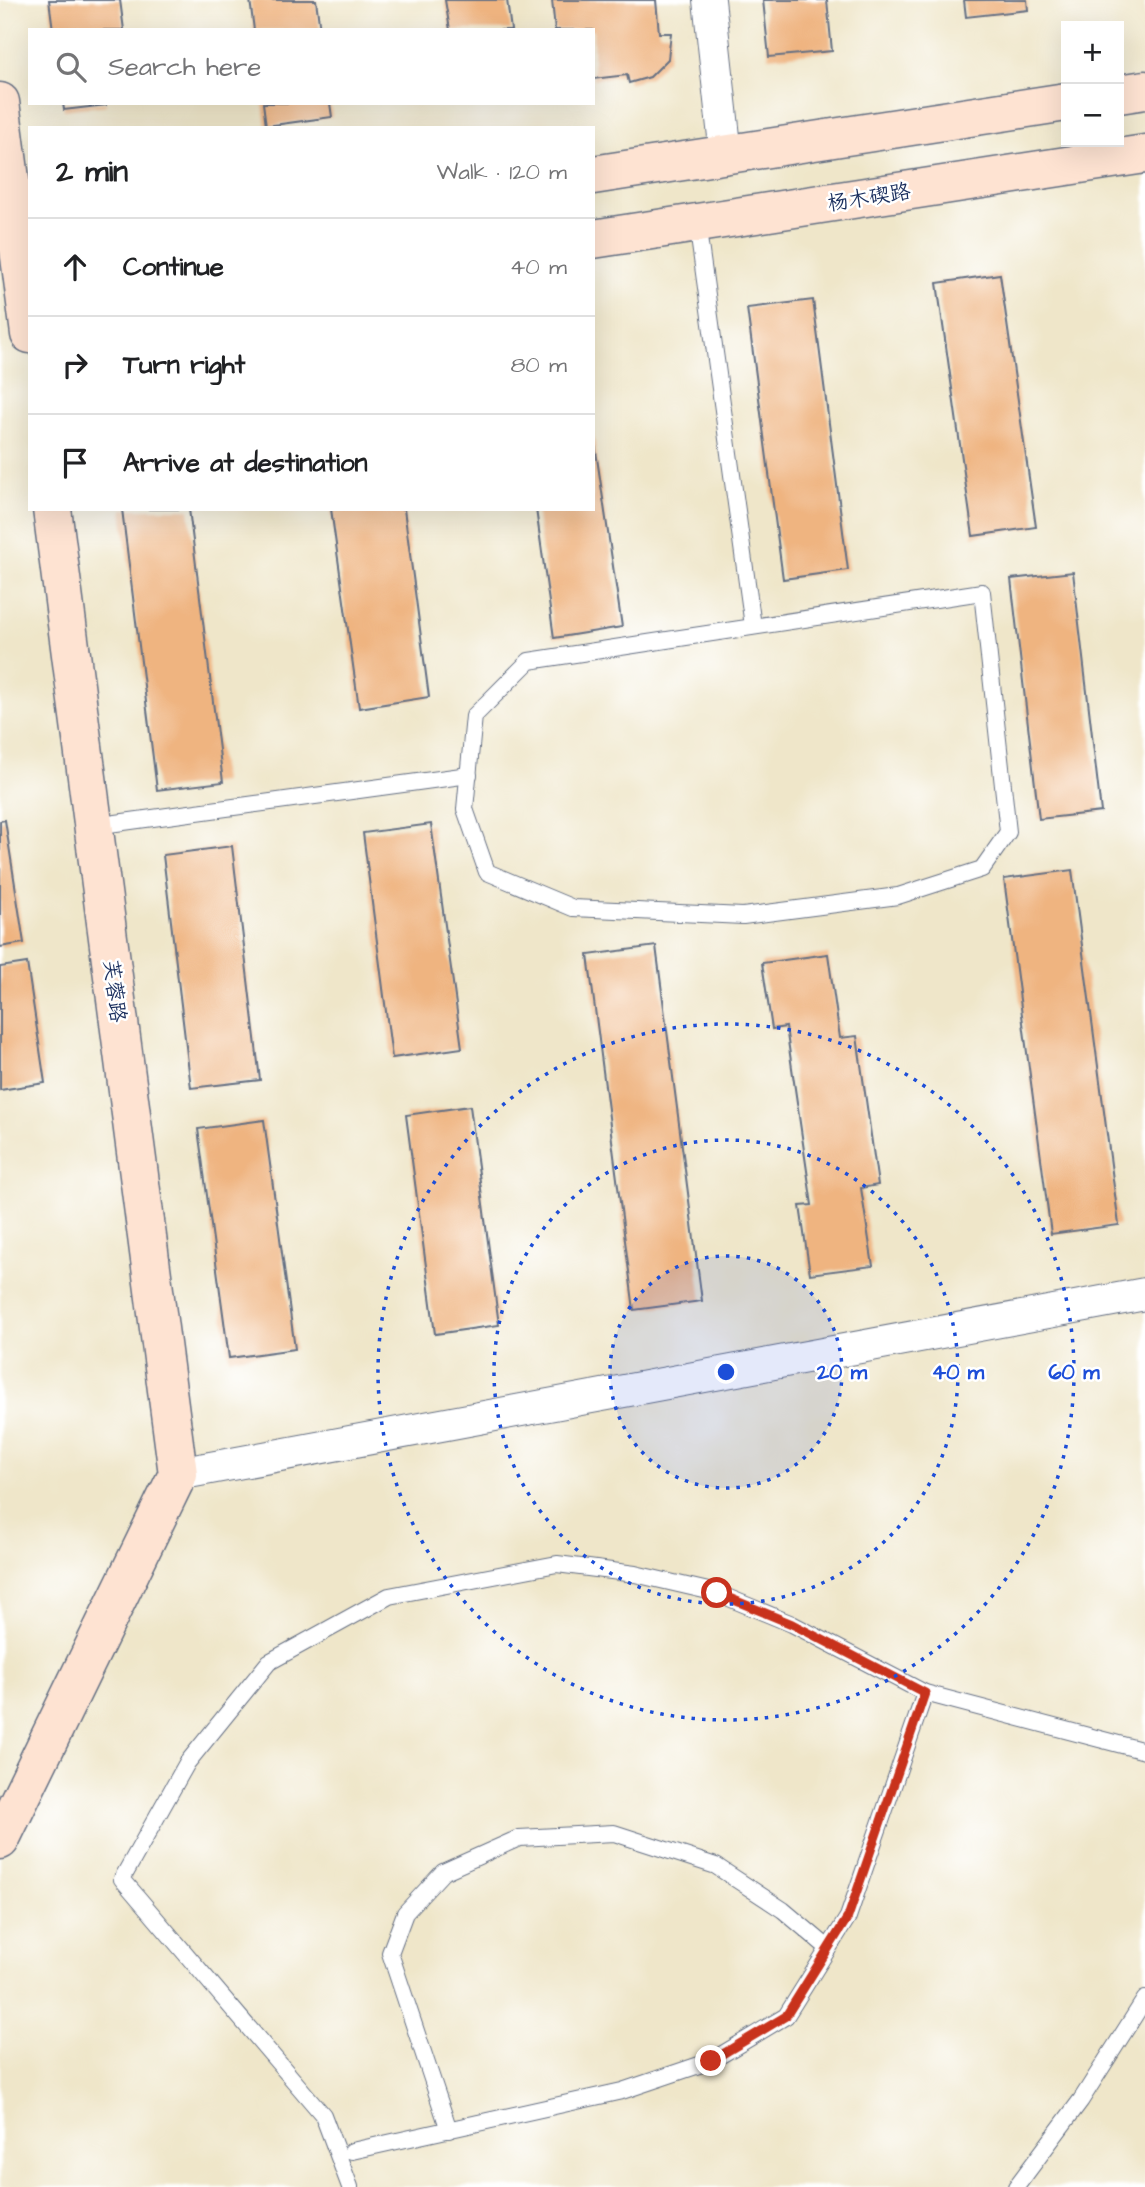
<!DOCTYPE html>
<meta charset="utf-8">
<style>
body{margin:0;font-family:"Architects Daughter","LXGW WenKai TC",sans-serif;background:#f6f6f6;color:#202124}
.controls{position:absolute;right:21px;top:21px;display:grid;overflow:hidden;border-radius:0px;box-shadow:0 7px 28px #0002}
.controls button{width:63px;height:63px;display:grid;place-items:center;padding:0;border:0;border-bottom:2px solid #e0e0e0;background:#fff;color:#202124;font:35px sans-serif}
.stop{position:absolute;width:21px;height:21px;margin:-16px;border:5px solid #c8321e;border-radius:50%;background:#fff}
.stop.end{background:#c8321e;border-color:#fff;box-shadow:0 2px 7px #0008}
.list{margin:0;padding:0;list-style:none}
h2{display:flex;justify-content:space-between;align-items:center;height:91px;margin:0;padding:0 28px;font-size:30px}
h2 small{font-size:23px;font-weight:400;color:#757577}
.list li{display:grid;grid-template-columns:46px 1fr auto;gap:21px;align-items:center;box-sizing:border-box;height:98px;padding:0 28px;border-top:2px solid #e0e0e0}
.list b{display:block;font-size:26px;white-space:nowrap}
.list em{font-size:23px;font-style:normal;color:#757577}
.icon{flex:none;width:38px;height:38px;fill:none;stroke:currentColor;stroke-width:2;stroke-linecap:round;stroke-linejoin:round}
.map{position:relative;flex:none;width:1145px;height:2187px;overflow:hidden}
.search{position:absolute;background:#fff;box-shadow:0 7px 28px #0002;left:28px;top:28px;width:567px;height:77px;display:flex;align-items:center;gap:18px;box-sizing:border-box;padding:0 24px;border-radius:0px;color:#757577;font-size:26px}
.panel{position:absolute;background:#fff;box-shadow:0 7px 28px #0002;left:28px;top:126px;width:567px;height:385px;border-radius:0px}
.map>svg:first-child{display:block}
.building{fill:#efb480}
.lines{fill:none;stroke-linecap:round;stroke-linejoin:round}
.lane-casing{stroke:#656f83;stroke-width:18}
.street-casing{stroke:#656f83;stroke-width:34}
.secondary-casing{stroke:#656f83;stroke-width:41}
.lane{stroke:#fff;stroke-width:16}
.street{stroke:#fff;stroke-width:32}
.secondary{stroke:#fee3d2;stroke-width:38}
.route{stroke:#c8321e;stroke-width:9}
.ring{fill:none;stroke:#1d4ed8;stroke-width:3.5;stroke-dasharray:3.5 7}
.labels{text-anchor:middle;stroke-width:5;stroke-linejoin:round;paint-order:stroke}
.street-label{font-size:21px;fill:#1b2f5e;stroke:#fff}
.centre{fill:#1d4ed8;stroke:#fff;stroke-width:3.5}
.ring-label{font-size:21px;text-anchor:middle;font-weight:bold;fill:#1d4ed8;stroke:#fff;stroke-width:5;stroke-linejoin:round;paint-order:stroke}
</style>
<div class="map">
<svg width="1145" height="2187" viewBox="0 0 1145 2187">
<rect width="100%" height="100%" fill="#fff"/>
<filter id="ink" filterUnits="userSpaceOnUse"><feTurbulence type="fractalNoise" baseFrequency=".0143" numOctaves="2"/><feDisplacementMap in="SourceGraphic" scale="14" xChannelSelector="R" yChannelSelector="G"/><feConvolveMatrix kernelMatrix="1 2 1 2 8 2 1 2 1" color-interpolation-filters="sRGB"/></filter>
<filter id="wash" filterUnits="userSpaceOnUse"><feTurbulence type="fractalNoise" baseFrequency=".00686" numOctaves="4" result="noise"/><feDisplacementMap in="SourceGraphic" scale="28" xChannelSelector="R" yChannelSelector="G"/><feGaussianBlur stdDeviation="1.57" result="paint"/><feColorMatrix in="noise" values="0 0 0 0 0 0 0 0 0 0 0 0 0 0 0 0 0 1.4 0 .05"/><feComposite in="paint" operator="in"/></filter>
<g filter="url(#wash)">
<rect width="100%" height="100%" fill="#efe6c9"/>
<g id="blocks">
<g class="building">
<polygon points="49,0 120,0 124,30 53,30"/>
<polygon points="250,0 316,0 320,30 254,30"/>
<polygon points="445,0 507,0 511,30 450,30"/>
<polygon points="552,0 656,0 659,33 671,33 668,59 650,77 629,83 627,75 593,79 593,30 555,30"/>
<polygon points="763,0 827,0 832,51 769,57"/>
<polygon points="964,0 1027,0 1028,10 966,17"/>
<polygon points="63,103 106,103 106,105 64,110"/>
<polygon points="263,103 330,103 332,117 266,126"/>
<polygon points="1000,274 1036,527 973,536 937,283"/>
<polygon points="813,300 848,570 783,579 747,308"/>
<polygon points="593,431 622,627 554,638 536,509 593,509"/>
<polygon points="122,509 189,509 223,782 157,790"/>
<polygon points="331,509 404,509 429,697 359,708"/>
<polygon points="1073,572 1101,812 1039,819 1011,579"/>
<polygon points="5,820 24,943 0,947 0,821"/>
<polygon points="431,824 462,1048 392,1058 363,833"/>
<polygon points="232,846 260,1080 191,1088 163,855"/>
<polygon points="1072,870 1119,1225 1051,1234 1004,879"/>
<polygon points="656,946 702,1301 634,1310 588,955"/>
<polygon points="828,954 840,1038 857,1036 878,1185 861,1188 873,1266 810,1274 800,1206 812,1205 786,1027 772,1029 762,963"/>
<polygon points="27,963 45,1083 0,1090 0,967"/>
<polygon points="470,1106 499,1325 435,1334 406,1115"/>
<polygon points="264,1120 295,1349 229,1358 198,1129"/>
</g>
</g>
</g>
<g filter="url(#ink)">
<use href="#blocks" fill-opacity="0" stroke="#656f83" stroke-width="2"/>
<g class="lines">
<defs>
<g id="lane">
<polyline points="697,223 753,626"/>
<polygon points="982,592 1008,832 982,869 898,896 743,916 573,908 487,872 465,809 474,716 529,661"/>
<polyline points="94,826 469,775"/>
<polyline points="449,2130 390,1953 405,1913 443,1872 519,1838 614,1833 716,1866 783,1910 828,1948"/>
<polyline points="352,2151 622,2091 711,2061 786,2016 848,1917 925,1693"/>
<polyline points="350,2187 323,2115 122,1879 187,1763 269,1662 389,1596 557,1564 635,1574 717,1593 792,1624 925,1693 1145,1751"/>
<polyline points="1016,2187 1081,2100 1145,1999"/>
</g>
<g id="street">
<polyline points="709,0 726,155"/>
<polyline points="178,1474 1145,1294"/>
</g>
<g id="secondary">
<polyline points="1119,94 1145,90"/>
<polyline points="0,102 30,334"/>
<polyline points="593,175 1066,102"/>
<polyline points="593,239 1145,154"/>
<polyline points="0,1840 178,1474 52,509"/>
</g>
</defs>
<use href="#lane" class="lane-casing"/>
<use href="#street" class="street-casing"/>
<use href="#secondary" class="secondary-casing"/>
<use href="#lane" class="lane"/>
<use href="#street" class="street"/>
<use href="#secondary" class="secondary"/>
</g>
</g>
<g class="lines" filter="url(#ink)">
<polyline class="route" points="711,2061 786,2016 848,1917 925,1693 792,1624 717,1593"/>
</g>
<circle cx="726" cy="1372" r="116" fill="#1d4ed8" fill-opacity=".12"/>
<g class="ring">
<circle cx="726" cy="1372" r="116"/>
<circle cx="726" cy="1372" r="232"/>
<circle cx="726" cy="1372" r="348"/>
</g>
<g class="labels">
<g class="street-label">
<text transform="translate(869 197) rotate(-9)" y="7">杨木碶路</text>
<text transform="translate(115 991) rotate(83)" y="7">芙蓉路</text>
</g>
</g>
<circle cx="726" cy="1372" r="10" class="centre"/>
<g class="ring-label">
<text x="842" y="1379">20 m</text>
<text x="958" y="1379">40 m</text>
<text x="1074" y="1379">60 m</text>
</g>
</svg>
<div class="controls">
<button>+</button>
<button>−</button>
</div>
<div class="stop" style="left:717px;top:1593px"></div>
<div class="stop end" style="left:711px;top:2061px"></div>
<div class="search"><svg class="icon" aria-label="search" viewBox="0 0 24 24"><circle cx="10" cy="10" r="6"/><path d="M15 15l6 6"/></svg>Search here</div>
<section class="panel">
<h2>2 min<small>Walk · 120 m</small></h2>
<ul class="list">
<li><svg class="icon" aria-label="ahead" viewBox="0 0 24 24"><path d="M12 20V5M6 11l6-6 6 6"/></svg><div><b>Continue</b></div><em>40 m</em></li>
<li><svg class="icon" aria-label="right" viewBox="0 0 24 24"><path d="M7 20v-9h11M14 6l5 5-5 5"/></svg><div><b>Turn right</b></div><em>80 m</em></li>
<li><svg class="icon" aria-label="arrive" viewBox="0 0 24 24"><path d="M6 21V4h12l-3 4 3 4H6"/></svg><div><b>Arrive at destination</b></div></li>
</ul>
</section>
</div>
